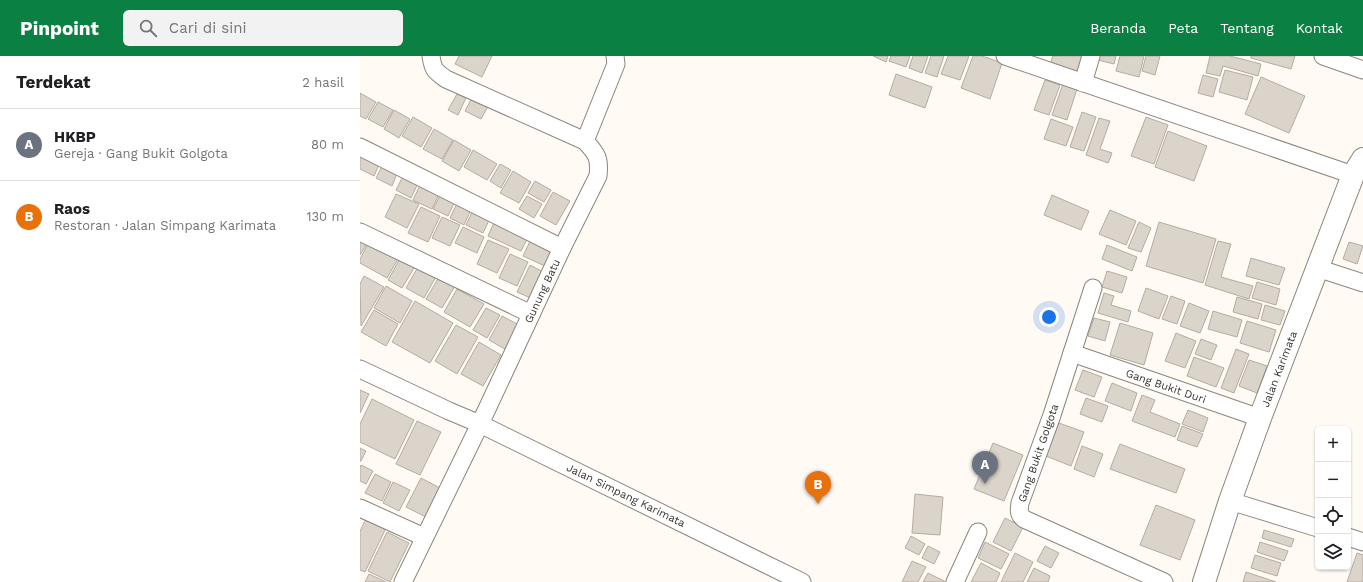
<!DOCTYPE html>
<html lang="id">
<meta charset="utf-8">
<style>
body{margin:0;font-family:"Work Sans",sans-serif;background:#f2f2f2;color:#202124}
.controls{position:absolute;right:12px;bottom:12px;display:grid;overflow:hidden;border-radius:6px;box-shadow:0 1px 3px #0004}
.controls button{width:36px;height:36px;display:grid;place-items:center;padding:0;border:0;border-bottom:1px solid #e0e0e0;background:#fff;color:#202124;font:20px sans-serif}
.you{position:absolute;left:689px;top:261px;width:14px;height:14px;margin:-10px;border:3px solid #fff;border-radius:50%;background:#1a73e8;box-shadow:0 0 0 6px #1a73e833}
.badge{display:grid;place-items:center;width:26px;height:26px;border-radius:50%;background:#0b8043;color:#fff;font-size:13px;font-weight:700}
.pin{position:absolute;translate:-50% -33px;filter:drop-shadow(0 1px 2px #0008)}
.pin::after{content:'';position:absolute;top:21px;width:14px;height:12px;background:inherit;clip-path:polygon(0 0,100% 0,50% 100%)}
.list{margin:0;padding:0;list-style:none}
h2{display:flex;justify-content:space-between;align-items:center;height:52px;margin:0;padding:0 16px;font-size:17px}
h2 small{font-size:13px;font-weight:400;color:#757577}
.list li{display:grid;grid-template-columns:26px 1fr auto;gap:12px;align-items:center;box-sizing:border-box;height:72px;padding:0 16px;border-top:1px solid #e0e0e0}
.list b{display:block;font-size:15px;white-space:nowrap}
.list p{margin:0;font-size:13px;white-space:nowrap;color:#757577}
.list em{font-size:13px;font-style:normal;color:#757577}
.icon{flex:none;width:22px;height:22px;fill:none;stroke:currentColor;stroke-width:2;stroke-linecap:round;stroke-linejoin:round}
.map{position:relative;flex:none;width:1003px;height:526px;overflow:hidden}
header{display:flex;align-items:center;gap:24px;box-sizing:border-box;height:56px;padding:0 20px;background:#0b8043;color:#fff}
header strong{font-size:19px}
nav{display:flex;gap:22px;margin-inline-start:auto;font-size:14px}
.search{width:280px;height:36px;background:#f2f2f2;display:flex;align-items:center;gap:10px;box-sizing:border-box;padding:0 14px;border-radius:6px;color:#757577;font-size:15px}
main{display:flex}
aside{flex:1;background:#fff}
.map>svg:first-child{display:block}
.building{fill:#dbd4ca;stroke:#b4aca3}
.lines{fill:none;stroke-linecap:round;stroke-linejoin:round}
.street-casing{stroke:#8c857c;stroke-width:19}
.secondary-casing{stroke:#8c857c;stroke-width:24}
.street{stroke:#fff;stroke-width:17}
.secondary{stroke:#fff;stroke-width:22}
.labels{text-anchor:middle;stroke-width:3;stroke-linejoin:round;paint-order:stroke}
.street-label{font-size:11px;fill:#383532;stroke:#fff}
</style>
<header>
<strong>Pinpoint</strong>
<div class="search"><svg class="icon" aria-label="search" viewBox="0 0 24 24"><circle cx="10" cy="10" r="6"/><path d="M15 15l6 6"/></svg>Cari di sini</div>
<nav><a>Beranda</a><a>Peta</a><a>Tentang</a><a>Kontak</a></nav>
</header>
<main>
<aside>
<h2>Terdekat<small>2 hasil</small></h2>
<ul class="list">
<li><span class="badge" style="background:#6b7280">A</span><div><b>HKBP</b><p>Gereja · Gang Bukit Golgota</p></div><em>80 m</em></li>
<li><span class="badge" style="background:#e8710a">B</span><div><b>Raos</b><p>Restoran · Jalan Simpang Karimata</p></div><em>130 m</em></li>
</ul>
</aside>
<div class="map">
<svg width="1003" height="526" viewBox="0 0 1003 526">
<rect width="100%" height="100%" fill="#fffaf4"/>
<g class="building">
<polygon points="99,0 132,0 122,21 95,8"/>
<polygon points="513,0 528,0 526,6"/>
<polygon points="531,0 550,0 546,11 529,5"/>
<polygon points="553,0 568,0 562,17 549,12"/>
<polygon points="571,0 584,0 577,21 565,17"/>
<polygon points="588,0 609,0 600,24 581,18"/>
<polygon points="613,0 622,0 642,7 630,43 601,32"/>
<polygon points="693,0 724,0 720,16 690,8"/>
<polygon points="739,0 756,0 754,8 738,4"/>
<polygon points="760,0 784,0 779,21 756,15"/>
<polygon points="786,0 800,0 795,19 782,15"/>
<polygon points="850,0 870,0 901,8 898,20 863,10 860,20 846,17"/>
<polygon points="891,0 935,0 931,13 891,2"/>
<polygon points="865,14 893,21 887,44 859,36"/>
<polygon points="536,18 572,31 565,52 529,39"/>
<polygon points="843,19 858,23 853,41 838,37"/>
<polygon points="901,21 945,40 929,77 885,58"/>
<polygon points="685,24 700,29 689,59 674,54"/>
<polygon points="703,28 717,33 707,64 692,59"/>
<polygon points="0,37 16,46 6,63 0,60"/>
<polygon points="97,38 106,42 98,59 88,54"/>
<polygon points="114,38 130,47 121,63 105,55"/>
<polygon points="18,46 33,54 23,71 8,63"/>
<polygon points="34,54 50,63 39,82 24,73"/>
<polygon points="722,56 736,61 724,95 710,91"/>
<polygon points="53,61 72,72 61,91 42,80"/>
<polygon points="786,61 808,69 794,108 771,100"/>
<polygon points="739,62 750,65 740,93 752,97 748,107 726,99"/>
<polygon points="691,63 713,71 706,90 684,83"/>
<polygon points="74,73 93,84 82,103 63,93"/>
<polygon points="808,75 847,90 834,125 795,111"/>
<polygon points="94,84 111,94 99,115 82,105"/>
<polygon points="0,94 21,104 14,120 0,113"/>
<polygon points="113,94 137,108 127,124 104,111"/>
<polygon points="23,108 38,115 32,130 16,122"/>
<polygon points="140,108 151,114 141,132 130,125"/>
<polygon points="153,115 171,126 159,147 140,137"/>
<polygon points="45,116 60,123 51,142 36,134"/>
<polygon points="62,125 81,134 72,153 53,144"/>
<polygon points="175,125 191,134 184,146 168,137"/>
<polygon points="82,136 96,143 88,160 73,153"/>
<polygon points="193,136 210,145 196,169 180,160"/>
<polygon points="36,138 59,148 47,172 25,161"/>
<polygon points="692,139 729,155 721,174 684,159"/>
<polygon points="167,140 182,148 174,162 159,153"/>
<polygon points="99,143 113,149 104,169 90,162"/>
<polygon points="115,150 132,158 123,177 106,169"/>
<polygon points="61,151 80,160 68,186 48,177"/>
<polygon points="750,154 776,165 766,189 739,178"/>
<polygon points="82,161 100,169 90,190 72,182"/>
<polygon points="136,162 170,177 161,195 128,180"/>
<polygon points="779,166 791,172 781,196 768,192"/>
<polygon points="799,166 856,183 843,227 786,210"/>
<polygon points="103,171 124,181 117,197 95,187"/>
<polygon points="173,179 195,190 185,210 163,200"/>
<polygon points="0,182 8,186 0,199"/>
<polygon points="128,184 149,193 137,217 117,208"/>
<polygon points="858,185 871,188 861,221 893,230 889,243 845,229"/>
<polygon points="9,186 38,203 27,222 0,207 0,203"/>
<polygon points="989,186 1003,190 997,208 983,203"/>
<polygon points="747,189 777,201 772,215 742,203"/>
<polygon points="150,198 168,206 157,230 139,222"/>
<polygon points="42,199 57,207 42,232 28,224"/>
<polygon points="891,202 925,212 919,229 886,220"/>
<polygon points="59,209 77,219 64,242 46,232"/>
<polygon points="170,209 185,217 173,243 157,236"/>
<polygon points="747,215 767,221 762,237 742,231"/>
<polygon points="4,220 24,231 1,270 0,228"/>
<polygon points="79,221 95,230 82,252 66,243"/>
<polygon points="897,226 920,233 916,249 892,242"/>
<polygon points="26,230 52,245 40,267 14,252"/>
<polygon points="786,232 808,240 799,263 778,255"/>
<polygon points="97,233 124,248 110,271 84,256"/>
<polygon points="744,237 754,240 751,249 771,255 768,266 738,257"/>
<polygon points="811,240 825,245 817,268 802,263"/>
<polygon points="877,241 902,248 898,263 873,256"/>
<polygon points="55,245 93,267 70,307 32,286"/>
<polygon points="829,247 849,255 840,277 820,270"/>
<polygon points="905,249 925,255 920,269 901,264"/>
<polygon points="126,252 140,259 127,282 113,274"/>
<polygon points="14,254 38,268 26,290 1,276"/>
<polygon points="853,255 882,264 877,281 848,273"/>
<polygon points="142,260 159,269 145,293 129,284"/>
<polygon points="734,262 750,266 745,285 728,280"/>
<polygon points="887,265 916,274 909,296 880,287"/>
<polygon points="760,267 793,277 784,309 750,299"/>
<polygon points="96,269 118,281 97,318 75,305"/>
<polygon points="816,277 836,285 825,312 805,305"/>
<polygon points="841,283 857,289 851,304 835,298"/>
<polygon points="119,286 141,299 123,330 101,318"/>
<polygon points="876,293 889,298 874,337 861,332"/>
<polygon points="834,301 864,312 856,331 827,320"/>
<polygon points="889,304 907,310 897,337 879,330"/>
<polygon points="723,314 742,321 734,341 715,334"/>
<polygon points="752,327 777,337 771,355 745,345"/>
<polygon points="0,334 9,338 0,357"/>
<polygon points="782,339 795,344 790,356 820,368 815,381 772,365"/>
<polygon points="726,342 748,350 742,366 720,358"/>
<polygon points="12,343 54,364 35,403 0,386 0,368"/>
<polygon points="828,354 848,362 843,376 822,368"/>
<polygon points="57,365 81,376 60,419 36,408"/>
<polygon points="699,367 724,376 711,410 686,400"/>
<polygon points="822,370 843,378 837,391 817,384"/>
<polygon points="633,387 663,399 644,445 614,433"/>
<polygon points="760,388 825,413 816,437 750,413"/>
<polygon points="722,390 743,398 734,421 714,413"/>
<polygon points="0,392 6,395 1,405 0,405"/>
<polygon points="1,409 13,415 6,428 0,425 0,412"/>
<polygon points="15,418 31,426 22,445 5,437"/>
<polygon points="61,422 80,432 66,461 46,451"/>
<polygon points="33,426 50,434 39,455 23,447"/>
<polygon points="555,438 583,441 580,479 552,477"/>
<polygon points="796,449 835,464 820,504 780,489"/>
<polygon points="645,462 663,471 651,495 633,486"/>
<polygon points="6,463 26,472 5,516 0,514 0,475"/>
<polygon points="904,474 934,483 931,491 902,482"/>
<polygon points="27,476 49,487 30,526 8,515"/>
<polygon points="551,480 565,488 559,499 545,492"/>
<polygon points="625,486 649,498 641,513 618,502"/>
<polygon points="900,486 928,495 924,505 897,496"/>
<polygon points="568,490 580,496 574,508 562,502"/>
<polygon points="685,490 699,497 691,512 677,505"/>
<polygon points="655,497 673,506 663,526 641,526"/>
<polygon points="997,497 1003,499 1003,526 987,526"/>
<polygon points="895,499 921,507 917,520 891,512"/>
<polygon points="552,505 566,511 558,526 542,526"/>
<polygon points="621,507 640,517 636,526 611,526"/>
<polygon points="674,512 690,520 688,526 667,526"/>
<polygon points="886,516 916,526 883,526"/>
<polygon points="568,517 586,526 563,526"/>
<polygon points="9,518 26,526 5,526"/>
</g>
<g class="lines">
<defs>
<g id="street">
<polyline points="645,0 993,119"/>
<polyline points="963,0 1003,14"/>
<polyline points="723,27 731,0"/>
<polyline points="225,85 256,8 255,0"/>
<polyline points="0,91 202,192"/>
<polyline points="0,176 171,258"/>
<polyline points="957,212 1003,227"/>
<path d="M 733,232 L 692,359 L 660,447 C 659,454 658,458 664,463 L 804,526"/>
<polyline points="712,297 900,362"/>
<polyline points="0,313 89,355 120,368 442,526"/>
<polyline points="870,445 958,472"/>
<polyline points="0,452 64,481"/>
<polyline points="988,481 1003,486"/>
<path d="M 43,526 L 120,368 L 202,192 L 238,120 C 240,102 237,98 225,85 L 86,23 C 75,15 73,14 71,0"/>
<polyline points="595,526 618,476"/>
</g>
<polyline id="secondary" points="844,526 870,445 900,362 993,119 1003,103"/>
</defs>
<use href="#street" class="street-casing"/>
<use href="#secondary" class="secondary-casing"/>
<use href="#street" class="street"/>
<use href="#secondary" class="secondary"/>
</g>
<g class="labels">
<g class="street-label">
<text transform="translate(182 235) rotate(-65)" y="4">Gunung Batu</text>
<text transform="translate(919 313) rotate(-69)" y="4">Jalan Karimata</text>
<text transform="translate(806 330) rotate(19)" y="4">Gang Bukit Duri</text>
<text transform="translate(678 397) rotate(-71)" y="4">Gang Bukit Golgota</text>
<text transform="translate(266 439) rotate(26)" y="4">Jalan Simpang Karimata</text>
</g>
</g>
</svg>
<div class="controls">
<button>+</button>
<button>−</button>
<button><svg class="icon" aria-label="locate" viewBox="0 0 24 24"><circle cx="12" cy="12" r="6"/><path d="M12 2v4M12 18v4M2 12h4M18 12h4"/></svg></button>
<button><svg class="icon" aria-label="layers" viewBox="0 0 24 24"><path d="M12 4l9 5-9 5-9-5zM3 14l9 5 9-5"/></svg></button>
</div>
<div class="you"></div>
<div class="pin badge" style="left:625px;top:428px;background:#6b7280">A</div>
<div class="pin badge" style="left:458px;top:448px;background:#e8710a">B</div>
</div>
</main>
